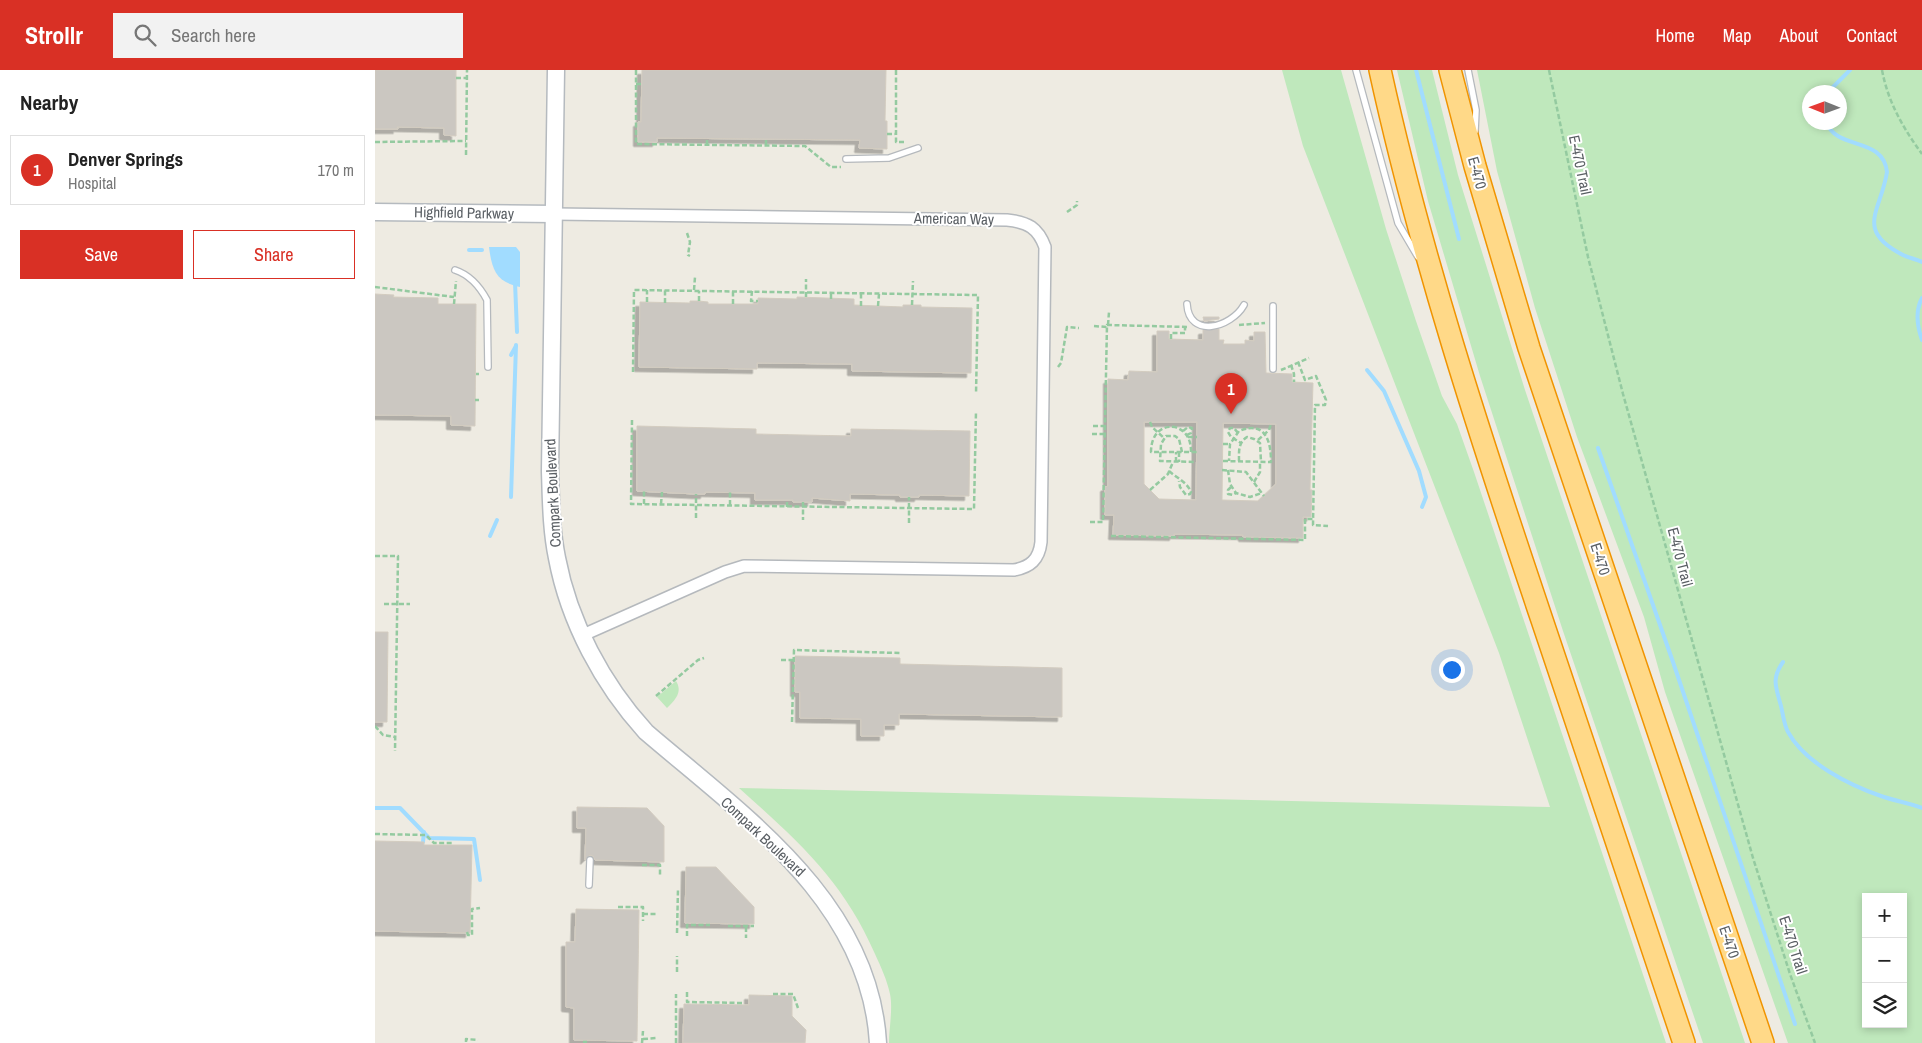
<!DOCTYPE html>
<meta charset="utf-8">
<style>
body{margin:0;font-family:"Archivo Narrow",sans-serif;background:#f2f2f2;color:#222}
.controls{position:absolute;right:15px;bottom:15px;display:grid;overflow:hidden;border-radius:0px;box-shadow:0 2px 8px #0003}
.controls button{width:45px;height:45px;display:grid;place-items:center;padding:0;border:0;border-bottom:1px solid #e0e0e0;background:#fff;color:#222;font:25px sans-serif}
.compass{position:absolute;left:1427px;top:15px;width:45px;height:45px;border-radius:50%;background:#fff;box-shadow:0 2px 8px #0003;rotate:271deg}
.you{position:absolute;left:1076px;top:599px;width:18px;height:18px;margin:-12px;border:4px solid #fff;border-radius:50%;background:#1a73e8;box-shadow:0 0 0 8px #1a73e833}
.badge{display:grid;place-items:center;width:32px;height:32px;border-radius:50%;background:#d93025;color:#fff;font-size:16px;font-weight:700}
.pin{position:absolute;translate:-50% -41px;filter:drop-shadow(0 1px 2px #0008)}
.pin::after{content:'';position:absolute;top:26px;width:18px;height:15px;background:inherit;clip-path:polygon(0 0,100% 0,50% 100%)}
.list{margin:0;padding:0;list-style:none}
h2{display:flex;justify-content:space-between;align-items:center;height:65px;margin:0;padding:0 20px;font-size:21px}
h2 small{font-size:16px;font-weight:400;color:#767676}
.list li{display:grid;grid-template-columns:32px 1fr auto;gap:15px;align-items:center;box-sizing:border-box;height:70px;margin:0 10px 10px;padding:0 10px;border:1px solid #e0e0e0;border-radius:0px}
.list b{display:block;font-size:19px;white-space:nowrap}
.list p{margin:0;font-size:16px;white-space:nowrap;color:#767676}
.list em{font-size:16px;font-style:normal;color:#767676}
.actions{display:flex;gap:10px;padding:15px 20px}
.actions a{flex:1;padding:11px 0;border:1px solid #d93025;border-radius:0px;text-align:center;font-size:18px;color:#d93025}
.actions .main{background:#d93025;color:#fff}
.icon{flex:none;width:28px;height:28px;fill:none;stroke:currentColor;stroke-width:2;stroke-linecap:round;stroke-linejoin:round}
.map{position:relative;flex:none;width:1547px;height:973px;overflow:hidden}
header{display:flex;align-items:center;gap:30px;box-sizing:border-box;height:70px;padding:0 25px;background:#d93025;color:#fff}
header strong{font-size:24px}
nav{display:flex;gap:28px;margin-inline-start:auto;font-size:18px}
.search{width:350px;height:45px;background:#f2f2f2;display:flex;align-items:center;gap:12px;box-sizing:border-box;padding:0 18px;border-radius:0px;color:#767676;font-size:19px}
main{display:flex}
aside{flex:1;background:#fff}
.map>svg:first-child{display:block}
.green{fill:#bfe8bc;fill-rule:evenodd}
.water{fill:#a1dcff}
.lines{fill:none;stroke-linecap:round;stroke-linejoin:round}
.stream{stroke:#a1dcff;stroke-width:4}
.building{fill:#cbc7c1;stroke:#d3ccc0;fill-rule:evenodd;filter:url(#shadow)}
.lane-casing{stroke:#b5b9bd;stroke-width:8}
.street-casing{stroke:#b5b9bd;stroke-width:14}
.secondary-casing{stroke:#b5babf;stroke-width:19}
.highway-casing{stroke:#f09400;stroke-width:24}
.path{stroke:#94caa0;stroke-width:2.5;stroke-dasharray:5 2.5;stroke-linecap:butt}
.lane{stroke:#fff;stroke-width:5.5}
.street{stroke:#fff;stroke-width:11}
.secondary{stroke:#fff;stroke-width:16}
.highway{stroke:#ffd988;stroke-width:21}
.labels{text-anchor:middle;stroke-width:4;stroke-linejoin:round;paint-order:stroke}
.street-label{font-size:15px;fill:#5a5f64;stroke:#fff}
</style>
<header>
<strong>Strollr</strong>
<div class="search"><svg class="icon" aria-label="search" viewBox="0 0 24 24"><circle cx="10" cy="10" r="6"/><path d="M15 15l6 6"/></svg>Search here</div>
<nav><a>Home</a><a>Map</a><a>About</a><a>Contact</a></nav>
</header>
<main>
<aside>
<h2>Nearby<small></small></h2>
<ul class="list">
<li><span class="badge">1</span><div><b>Denver Springs</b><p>Hospital</p></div><em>170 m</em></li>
</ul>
<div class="actions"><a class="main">Save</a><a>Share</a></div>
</aside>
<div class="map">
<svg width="1547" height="973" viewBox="0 0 1547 973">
<defs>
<filter id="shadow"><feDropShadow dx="-4.5" dy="4.5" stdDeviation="0" flood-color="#0004"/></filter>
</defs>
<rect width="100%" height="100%" fill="#eeebe2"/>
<g class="green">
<path d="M 907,0 L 966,0 L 1011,159 L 1041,251 L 1067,326 L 1082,354 L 1099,402 L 1291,973 L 514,973 C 514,958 518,939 515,924 C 512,910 506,897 500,884 C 468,810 422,770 364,718 L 1175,737 L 1124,583 L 928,76 Z"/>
<polygon points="1022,0 1057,0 1083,105 1150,320 1370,973 1328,973 1188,561 1105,306 1053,131"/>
<path d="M 1102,0 L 1547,0 L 1547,973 L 1413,973 L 1290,622 L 1269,547 L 1202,367 L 1160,238 L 1122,101 ZM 1434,22 L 1464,22 L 1464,52 L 1434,52 ZM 1491,827 L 1528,827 L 1528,954 L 1491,954 Z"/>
<path d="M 301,611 C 308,622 300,630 292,638 L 282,627 Z"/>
</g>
<path class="water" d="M 114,177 L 141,177 L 145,182 L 145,217 C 121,212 117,200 114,177 Z"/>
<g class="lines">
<g class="stream">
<polyline points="1041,0 1084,169"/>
<polyline points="1453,22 1475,0"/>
<path d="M 1451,52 C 1462,81 1508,66 1512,102 C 1506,141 1479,160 1528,185 C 1534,188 1541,189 1547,192"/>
<polyline points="94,180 107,180"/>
<polyline points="140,212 142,262"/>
<path d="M 1547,228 C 1540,241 1542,256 1547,270"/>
<polyline points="136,285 141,276"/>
<polyline points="992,300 1009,321 1044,401 1051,427 1047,437"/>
<polyline points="1223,378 1298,592 1420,954"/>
<polyline points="136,427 141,275"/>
<polyline points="115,466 122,450"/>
<path d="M 1408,592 C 1396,609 1401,617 1406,636 C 1408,644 1409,655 1413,662 C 1430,693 1474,715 1506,726 C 1520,731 1534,733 1547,738"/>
<polyline points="0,738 25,738 54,768 99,769 105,810"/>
<polyline points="48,772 49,762"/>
</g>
</g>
<g class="building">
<polygon points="0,0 81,0 81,66 69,65 69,58 22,57 23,59 0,59"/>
<polygon points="267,0 511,0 510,51 512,51 512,79 484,78 485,70 282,68 282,72 263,72 263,52 266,52"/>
<polygon points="0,224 19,225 18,227 63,228 63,234 101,234 100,356 76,355 76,346 0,345"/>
<polygon points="422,227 479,229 479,235 528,237 528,235 546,235 546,237 597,238 596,303 477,301 477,294 382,293 382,299 264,297 265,232 315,233 315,231 324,231 333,232 333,234 383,234 383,228 422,229"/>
<polygon points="828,247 844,247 844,249 829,251"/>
<path d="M 844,259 L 844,270 L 849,270 L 848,274 L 870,274 L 870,270 L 879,271 L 879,262 L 890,262 L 891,303 L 917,304 L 917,312 L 938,313 L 935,420 L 937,420 L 936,447 L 928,447 L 928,468 L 868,467 L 868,465 L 799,464 L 799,466 L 738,465 L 739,445 L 730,445 L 730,417 L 733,416 L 733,309 L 753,310 L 754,301 L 782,302 L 782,261 L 794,261 L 794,269 L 828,270 L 828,260 ZM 769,352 L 822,352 L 821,430 L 784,429 L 769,414 ZM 848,353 L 901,354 L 901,414 L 883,431 L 847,430 Z"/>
<polygon points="262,356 381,359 381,364 476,366 476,359 595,361 594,426 544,425 544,427 525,427 525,425 475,424 475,431 437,428 437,432 418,432 418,430 380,430 380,423 330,422 330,424 321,424 262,421"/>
<polygon points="0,562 13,562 12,652 0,652"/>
<polygon points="420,586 525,588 525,594 687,598 687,647 524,644 524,655 509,655 509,666 486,666 486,649 425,648 425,622 420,622"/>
<polygon points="202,737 272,738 289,756 289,792 220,790 218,786 215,785 210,790 211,758 202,758"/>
<polygon points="0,771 49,772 49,775 97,775 95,863 0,861"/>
<polygon points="311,797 341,797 379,837 379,854 310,853"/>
<polygon points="201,839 264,840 262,971 199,970 199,938 191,937 191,872 200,872"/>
<polygon points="374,925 417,926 417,946 431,960 430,973 308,973 309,934 374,935"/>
</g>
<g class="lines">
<defs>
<g id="lane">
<polyline points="981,0 1023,153 1043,187"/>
<polyline points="1093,0 1101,40 1100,61"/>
<polyline points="471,89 514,88 543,78"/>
<path d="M 80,200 C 95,205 105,217 112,230 L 113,297"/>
<path d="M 812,234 C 814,269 856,258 869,235"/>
<polyline points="898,299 898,236"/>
<polyline points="214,815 215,790"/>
</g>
<path id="street" d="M 179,144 L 632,150 C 653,152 663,158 670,177 L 666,472 C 664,490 655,497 639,500 L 369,496 L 350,502 L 208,565"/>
<g id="secondary">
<path d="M 181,0 L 175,401 C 176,430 176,459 182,488 C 194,552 228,615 271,662 C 369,746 495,832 503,973"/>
<polyline points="0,142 179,144"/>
</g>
<g id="highway">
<path d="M 1005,0 C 1046,187 1106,369 1167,550 C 1214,691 1262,832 1309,973"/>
<polyline points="1075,0 1100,96 1154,278 1388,973"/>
</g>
</defs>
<use href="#lane" class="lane-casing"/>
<use href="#street" class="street-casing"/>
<use href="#secondary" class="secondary-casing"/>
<use href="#highway" class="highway-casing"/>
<g class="path">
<polyline points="261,0 261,74 430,76 456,97 466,97"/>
<polyline points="521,0 521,72 530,72"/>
<polyline points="1174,0 1213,187 1248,324 1378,788 1415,904 1440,973"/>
<path d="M 1507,0 C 1513,32 1528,58 1547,84"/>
<polyline points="81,8 92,8"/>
<polyline points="261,14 267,14"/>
<polyline points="512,64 520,64"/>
<polyline points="0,72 91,71"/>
<polyline points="332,75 332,68"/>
<polyline points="391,75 391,69"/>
<polyline points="91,85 92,0"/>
<polyline points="692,142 702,135 702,131"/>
<polyline points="312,163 315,172 313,185 315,186"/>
<polyline points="0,217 79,227"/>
<polyline points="319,220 320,207"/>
<polyline points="377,221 376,231 383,231"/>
<polyline points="431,227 431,209"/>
<polyline points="456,229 456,223"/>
<polyline points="324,231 324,221"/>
<polyline points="272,232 272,220"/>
<polyline points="290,233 290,220"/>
<polyline points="79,234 81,211"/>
<polyline points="358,234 358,221"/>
<polyline points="537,235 538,211"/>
<polyline points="486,236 486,223"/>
<polyline points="503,236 504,224"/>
<polyline points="733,255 734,242"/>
<polyline points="864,255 890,253"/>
<polyline points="719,256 732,257"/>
<polyline points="796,269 796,263 810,263 810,256"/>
<polyline points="923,292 930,310 941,306 951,330 950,335 940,335 938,455 953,456"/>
<polyline points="916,295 919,304 919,312"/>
<polyline points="683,297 686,293 692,257 704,258"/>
<polyline points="906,300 934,288"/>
<polyline points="258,302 259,220 603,225 601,324"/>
<polyline points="101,304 104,304"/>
<polyline points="100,330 104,330"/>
<polyline points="257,350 256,434 599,439 601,341"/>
<polyline points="775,352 777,357 789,368"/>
<polyline points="718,356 730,356"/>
<polyline points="808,361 813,357 817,358 816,363 812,365"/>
<polyline points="863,363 859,358 855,358 853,362 856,367 866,373"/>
<polyline points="717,364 730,364"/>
<polyline points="813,367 822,367"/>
<polyline points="883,370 894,360 896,354"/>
<polyline points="848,374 855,374"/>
<polyline points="804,382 804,392"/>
<polyline points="807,382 804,369 800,366 791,366 786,374 785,391 821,392"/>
<path d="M 816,382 C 816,370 812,361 800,357 C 784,355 776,367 776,382 L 822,382"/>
<path d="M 848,391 L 896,392 C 896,372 891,350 864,361 L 855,374 L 854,391"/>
<path d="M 864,391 C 864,381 863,373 872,367 L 879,369 L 885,373 L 886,392"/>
<polyline points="801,392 801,382"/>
<polyline points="847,400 871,402 889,426"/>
<polyline points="853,400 855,414 861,423 875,427 887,423"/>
<path d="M 794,401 C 802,408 813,413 816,422 L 815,424 L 811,425 L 805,417 L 804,411"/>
<polyline points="879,412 885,402 885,392"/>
<polyline points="856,417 853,420 853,424 858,425 861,423"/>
<polyline points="775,420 793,404 798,392"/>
<polyline points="428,432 428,450"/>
<polyline points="269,434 269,421"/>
<polyline points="286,434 287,422"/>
<polyline points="355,435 355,422"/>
<polyline points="412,437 412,430"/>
<polyline points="321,448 321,424"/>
<polyline points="715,452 728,452 732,255 812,257"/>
<polyline points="534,453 534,427"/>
<polyline points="736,466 930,470 930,449 938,449"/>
<polyline points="0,486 23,486 20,681"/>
<polyline points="9,534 35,534"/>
<polyline points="406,590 418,590"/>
<polyline points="281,626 323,590 329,588"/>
<polyline points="417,652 419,580 525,583"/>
<polyline points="0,656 8,665 20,667"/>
<polyline points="0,764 51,765 59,773 79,773"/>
<polyline points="267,795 285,795 285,805"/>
<polyline points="243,837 268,837 268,851"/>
<polyline points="268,844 283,844"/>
<polyline points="353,856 379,856"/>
<polyline points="371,857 371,868"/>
<polyline points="92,862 93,865 97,865 97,839 105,838"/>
<polyline points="302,863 303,819"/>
<polyline points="312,866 312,855 335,855"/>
<polyline points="302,902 302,886"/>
<polyline points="312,922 312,932 369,933"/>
<polyline points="398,924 418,924 423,938"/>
<polyline points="268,969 282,968"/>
<polyline points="91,972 91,969 103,970"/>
<polyline points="208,972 212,972"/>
<polyline points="267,973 268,961"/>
<polyline points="301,973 301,924"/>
</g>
<use href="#lane" class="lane"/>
<use href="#street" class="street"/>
<use href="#secondary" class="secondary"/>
<use href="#highway" class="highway"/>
</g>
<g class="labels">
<g class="street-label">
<text transform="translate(1205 95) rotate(78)" y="5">E-470 Trail</text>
<text transform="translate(1102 103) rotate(74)" y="5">E-470</text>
<text transform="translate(89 143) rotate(1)" y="5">Highfield Parkway</text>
<text transform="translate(579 149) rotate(1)" y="5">American Way</text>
<text transform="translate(178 423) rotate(-93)" y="5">Compark Boulevard</text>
<text transform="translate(1305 487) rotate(75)" y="5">E-470 Trail</text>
<text transform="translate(1225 489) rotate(72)" y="5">E-470</text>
<text transform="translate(388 767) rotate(43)" y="5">Compark Boulevard</text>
<text transform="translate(1354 872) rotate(71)" y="5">E-470</text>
<text transform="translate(1418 875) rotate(72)" y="5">E-470 Trail</text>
</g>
</g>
</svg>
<div class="controls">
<button>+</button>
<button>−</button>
<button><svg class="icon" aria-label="layers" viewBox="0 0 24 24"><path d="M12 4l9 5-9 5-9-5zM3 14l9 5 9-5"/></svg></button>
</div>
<svg class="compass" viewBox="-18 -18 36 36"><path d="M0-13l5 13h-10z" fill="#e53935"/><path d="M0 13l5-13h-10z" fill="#767676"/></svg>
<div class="you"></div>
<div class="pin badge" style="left:856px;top:344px">1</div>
</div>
</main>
